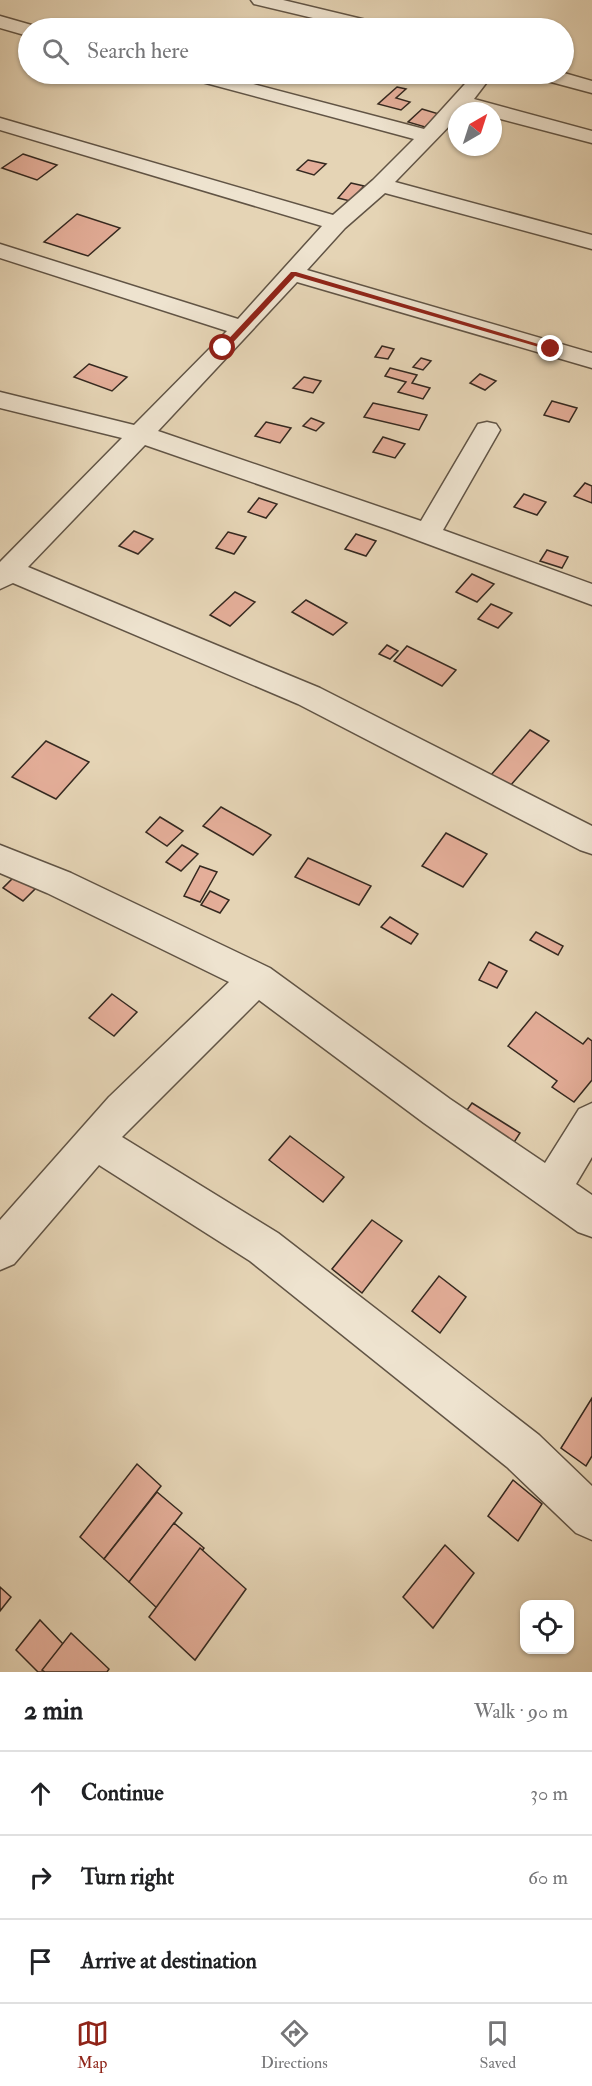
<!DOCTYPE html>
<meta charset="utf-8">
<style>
body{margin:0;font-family:"IM FELL Double Pica",serif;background:#f2f2f2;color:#202124}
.controls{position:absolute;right:18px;bottom:18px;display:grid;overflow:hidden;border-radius:12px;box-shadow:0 2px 4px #0004}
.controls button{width:54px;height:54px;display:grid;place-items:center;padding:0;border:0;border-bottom:2px solid #e0e0e0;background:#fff;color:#202124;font:30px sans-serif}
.compass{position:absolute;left:448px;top:102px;width:54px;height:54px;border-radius:50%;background:#fff;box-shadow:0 2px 4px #0004;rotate:39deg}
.stop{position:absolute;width:18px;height:18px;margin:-14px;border:4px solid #8f2418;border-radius:50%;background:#fff}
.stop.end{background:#8f2418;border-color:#fff;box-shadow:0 2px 6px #0008}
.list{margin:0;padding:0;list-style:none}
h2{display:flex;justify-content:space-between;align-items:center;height:78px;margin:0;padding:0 24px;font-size:26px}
h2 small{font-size:20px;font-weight:400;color:#757577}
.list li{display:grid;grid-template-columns:39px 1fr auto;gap:18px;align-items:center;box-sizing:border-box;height:84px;padding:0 24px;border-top:2px solid #e0e0e0}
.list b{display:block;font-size:22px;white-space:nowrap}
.list em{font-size:20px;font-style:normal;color:#757577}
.icon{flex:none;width:33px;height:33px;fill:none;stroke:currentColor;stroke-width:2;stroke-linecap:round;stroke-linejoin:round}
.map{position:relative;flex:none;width:592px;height:1672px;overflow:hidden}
.search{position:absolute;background:#fff;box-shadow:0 2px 4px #0004;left:18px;right:18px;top:18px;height:66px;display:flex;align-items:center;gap:15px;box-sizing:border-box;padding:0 21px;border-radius:33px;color:#757577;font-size:22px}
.sheet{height:330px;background:#fff}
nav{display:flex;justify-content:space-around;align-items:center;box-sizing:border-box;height:84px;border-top:2px solid #e0e0e0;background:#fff;font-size:16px;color:#757577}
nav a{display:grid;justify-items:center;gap:3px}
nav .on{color:#8f2418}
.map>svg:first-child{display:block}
.building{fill:#e4ae99;stroke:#352920;stroke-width:1.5}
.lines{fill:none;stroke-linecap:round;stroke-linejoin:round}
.street-casing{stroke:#615445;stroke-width:3}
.street{fill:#eee3cf;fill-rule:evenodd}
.route{fill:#8f2418}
</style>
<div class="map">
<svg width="592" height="1672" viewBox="0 0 592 1672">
<rect width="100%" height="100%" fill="#e5d4b5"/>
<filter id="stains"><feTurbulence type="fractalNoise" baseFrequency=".00333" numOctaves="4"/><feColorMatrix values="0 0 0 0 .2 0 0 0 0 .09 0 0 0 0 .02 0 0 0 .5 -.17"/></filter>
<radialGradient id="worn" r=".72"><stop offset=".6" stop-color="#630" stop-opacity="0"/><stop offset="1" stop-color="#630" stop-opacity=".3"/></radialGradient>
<g class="building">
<polygon points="397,87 406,89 396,98 410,102 401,110 378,104"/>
<polygon points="422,109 439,114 425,127 408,122"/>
<polygon points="23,154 57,165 37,180 2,168"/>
<polygon points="308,160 326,164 314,175 297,170"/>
<polygon points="351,183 364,186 350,201 338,198"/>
<polygon points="77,214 120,228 88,256 44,242"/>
<polygon points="382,346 394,349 388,359 375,357"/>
<polygon points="421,358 431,361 423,370 413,367"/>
<polygon points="89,364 127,377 112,391 74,377"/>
<polygon points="390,368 417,375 412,383 430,388 423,399 398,392 406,382 385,376"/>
<polygon points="480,374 496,381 485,390 470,383"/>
<polygon points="304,377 321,381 313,393 293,388"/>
<polygon points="552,401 577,408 569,422 544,415"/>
<polygon points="373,403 427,415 419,430 364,417"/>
<polygon points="311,418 324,423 316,431 303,426"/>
<polygon points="266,422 291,428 280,443 255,436"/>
<polygon points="383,437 405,444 395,458 373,452"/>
<polygon points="585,483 592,486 592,503 574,496"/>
<polygon points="524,494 546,502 537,515 514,507"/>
<polygon points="259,498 277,504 266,518 248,512"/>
<polygon points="134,531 153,539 138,554 119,546"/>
<polygon points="228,532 246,537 234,554 216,548"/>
<polygon points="356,534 376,541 366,556 345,549"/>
<polygon points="547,550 568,557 562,568 540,561"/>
<polygon points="472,574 494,584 477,602 456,592"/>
<polygon points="235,592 255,602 230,626 210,615"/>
<polygon points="306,600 347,623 333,635 292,612"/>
<polygon points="491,604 512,613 498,628 478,619"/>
<polygon points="387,645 398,651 390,659 379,654"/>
<polygon points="407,646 456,670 442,686 394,661"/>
<polygon points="530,730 549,741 510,786 491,775"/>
<polygon points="46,741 89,762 56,799 12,777"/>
<polygon points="221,807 271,835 253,855 203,826"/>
<polygon points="160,817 183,831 167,846 146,832"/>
<polygon points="446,833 487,854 463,887 422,866"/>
<polygon points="182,845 198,854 181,871 166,862"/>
<polygon points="308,858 371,886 359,905 295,877"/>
<polygon points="200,866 217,872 200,902 184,896"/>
<polygon points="21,870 41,883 23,901 3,888"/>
<polygon points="210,891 229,900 220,913 201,905"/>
<polygon points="390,917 418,934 411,944 381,927"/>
<polygon points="536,932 563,946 558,955 530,940"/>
<polygon points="489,962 507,971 497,988 479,980"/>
<polygon points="112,994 137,1012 114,1036 89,1018"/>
<polygon points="536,1012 583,1044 588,1038 592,1041 592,1080 574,1102 552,1087 557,1081 508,1046"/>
<polygon points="472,1103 520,1133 511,1147 462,1117"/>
<polygon points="290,1136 344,1177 323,1202 269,1160"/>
<polygon points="372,1220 402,1241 362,1293 332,1269"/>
<polygon points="439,1276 466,1297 440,1333 412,1311"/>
<polygon points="592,1398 592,1456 586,1466 561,1448"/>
<polygon points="137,1464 161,1486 104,1559 80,1537"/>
<polygon points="513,1480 542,1504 518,1541 488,1516"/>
<polygon points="157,1492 182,1513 129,1582 104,1559"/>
<polygon points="174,1523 204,1548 158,1609 129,1582"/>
<polygon points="445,1545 474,1573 433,1628 403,1597"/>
<polygon points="200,1548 246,1589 195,1660 149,1617"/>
<polygon points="0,1587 11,1597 0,1611"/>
<polygon points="40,1620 65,1646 44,1672 38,1672 16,1650"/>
<polygon points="71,1633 109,1669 107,1672 45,1672 42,1670"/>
</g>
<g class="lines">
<defs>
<g id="street">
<polygon points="251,0 283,0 383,24 385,28 355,28 254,4"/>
<polygon points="0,16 35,26 36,28 28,28 28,36 0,28"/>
<polygon points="564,73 592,81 592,93 536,78 533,74"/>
<polygon points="184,74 215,74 424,129 474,74 493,74 474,99 592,131 592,143 493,117 493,111 457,111 457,118 395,182 592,235 592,249 385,193 345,228 307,270 592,353 592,368 297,282 158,431 421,521 478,424 487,422 496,424 500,430 443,530 592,584 592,605 390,530 145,445 28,567 320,688 592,826 592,854 580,850 298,704 13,583 0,589 0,562 122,438 0,408 0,392 134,425 227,331 0,258 0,244 238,319 322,226 0,130 0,118 333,215 373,180 414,139 187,78"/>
<polygon points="0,845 71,873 270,968 450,1099 545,1163 579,1109 592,1103 592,1157 576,1184 592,1195 592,1237 578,1232 424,1123 259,1000 122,1137 278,1233 539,1435 592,1486 592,1540 576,1533 507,1467 250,1261 99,1165 14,1264 0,1270 0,1220 109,1097 229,982 47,893 0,873"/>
</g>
</defs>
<use href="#street" class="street-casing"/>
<use href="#street" class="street"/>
</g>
<polygon class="route" points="291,272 296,272 555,349 549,350 295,276 226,350 221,350 221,347"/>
<rect width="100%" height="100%" filter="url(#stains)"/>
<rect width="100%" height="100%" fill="url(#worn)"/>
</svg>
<div class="controls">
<button><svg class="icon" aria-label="locate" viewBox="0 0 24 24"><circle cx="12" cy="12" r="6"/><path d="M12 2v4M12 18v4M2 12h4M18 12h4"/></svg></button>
</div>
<svg class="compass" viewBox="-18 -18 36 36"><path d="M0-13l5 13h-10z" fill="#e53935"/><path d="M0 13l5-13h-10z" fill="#757577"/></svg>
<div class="stop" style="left:223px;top:348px"></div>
<div class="stop end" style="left:551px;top:349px"></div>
<div class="search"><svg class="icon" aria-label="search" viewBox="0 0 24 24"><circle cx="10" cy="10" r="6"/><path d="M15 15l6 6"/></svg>Search here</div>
</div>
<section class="sheet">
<h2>2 min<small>Walk · 90 m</small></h2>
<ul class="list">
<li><svg class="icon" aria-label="ahead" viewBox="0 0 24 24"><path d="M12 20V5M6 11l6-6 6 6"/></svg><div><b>Continue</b></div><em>30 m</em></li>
<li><svg class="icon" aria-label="right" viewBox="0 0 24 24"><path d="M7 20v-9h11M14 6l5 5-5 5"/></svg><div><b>Turn right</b></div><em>60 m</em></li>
<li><svg class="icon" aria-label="arrive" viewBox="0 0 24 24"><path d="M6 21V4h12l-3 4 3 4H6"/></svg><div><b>Arrive at destination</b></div></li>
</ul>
</section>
<nav>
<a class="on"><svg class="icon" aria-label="map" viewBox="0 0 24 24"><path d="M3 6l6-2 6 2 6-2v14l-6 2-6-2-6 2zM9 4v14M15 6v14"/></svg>Map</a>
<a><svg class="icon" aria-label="directions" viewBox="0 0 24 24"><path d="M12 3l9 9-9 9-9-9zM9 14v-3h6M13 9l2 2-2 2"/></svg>Directions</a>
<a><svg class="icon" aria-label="saved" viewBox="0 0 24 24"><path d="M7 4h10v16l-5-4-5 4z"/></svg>Saved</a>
</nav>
